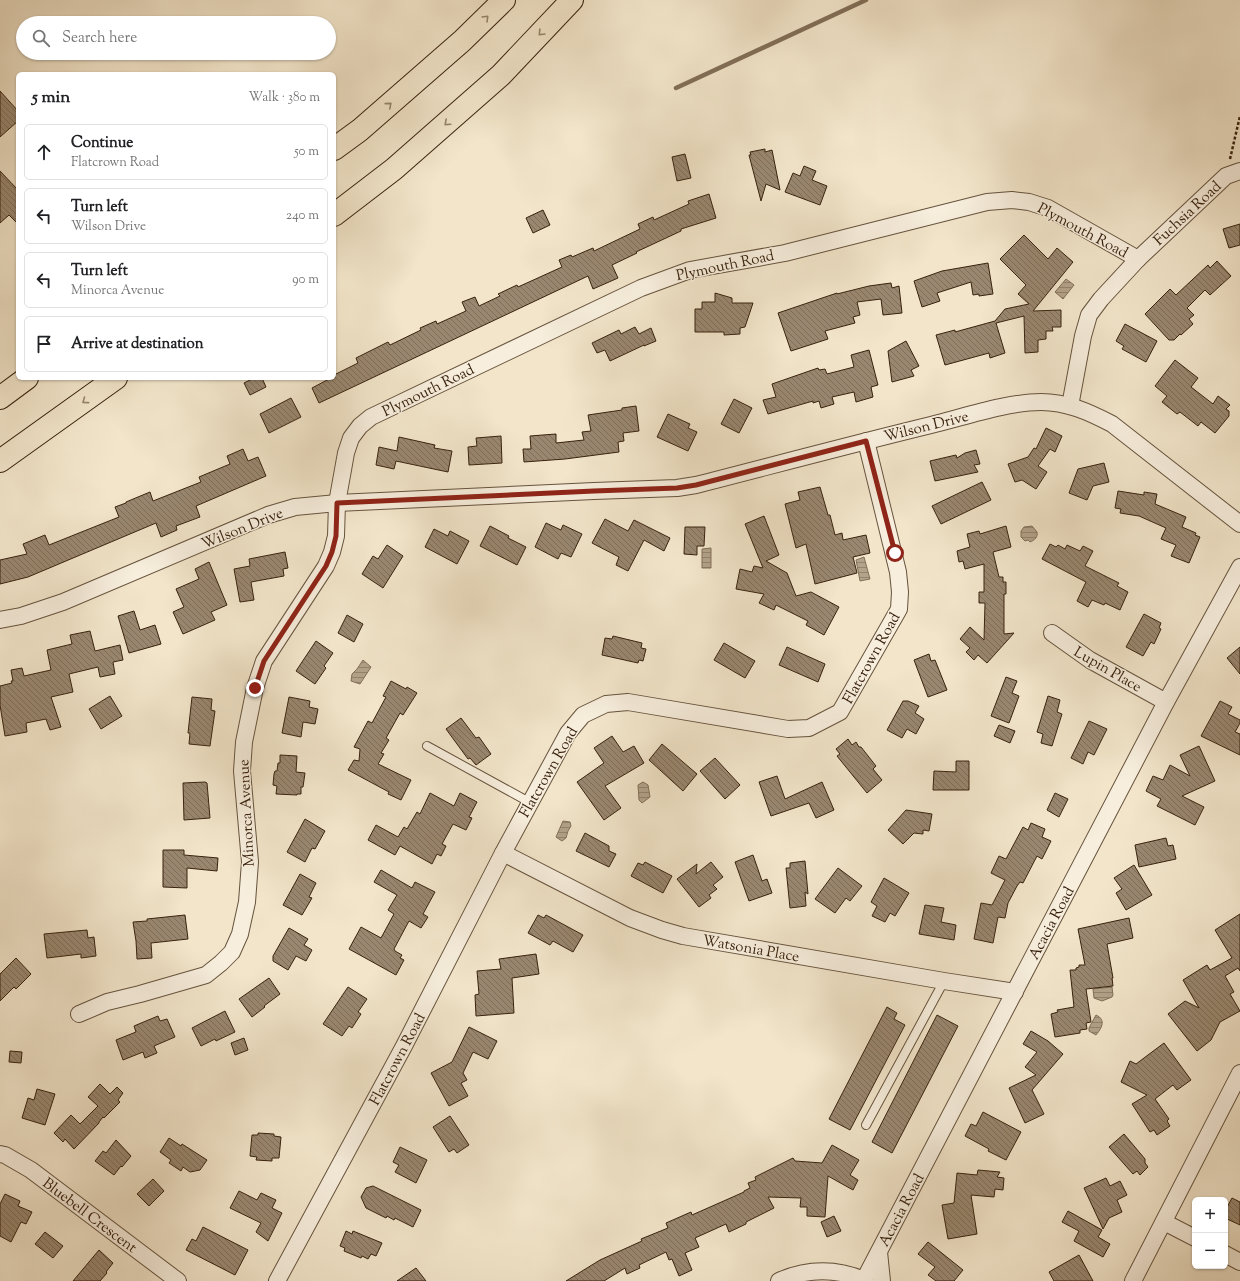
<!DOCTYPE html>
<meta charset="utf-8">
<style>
body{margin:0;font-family:"Sorts Mill Goudy",serif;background:#f2f2f2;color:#202124}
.controls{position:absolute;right:12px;bottom:12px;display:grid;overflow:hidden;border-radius:6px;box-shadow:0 1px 3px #0004}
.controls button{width:36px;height:36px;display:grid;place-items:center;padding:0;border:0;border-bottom:1px solid #e0e0e0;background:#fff;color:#202124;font:20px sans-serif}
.stop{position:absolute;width:12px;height:12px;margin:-9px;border:3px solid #8f2418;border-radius:50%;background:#fff}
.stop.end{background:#8f2418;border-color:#fff;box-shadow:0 1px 4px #0008}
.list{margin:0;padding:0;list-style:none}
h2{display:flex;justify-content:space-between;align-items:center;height:52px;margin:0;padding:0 16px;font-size:17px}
h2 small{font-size:13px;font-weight:400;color:#757577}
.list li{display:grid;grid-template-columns:26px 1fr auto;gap:12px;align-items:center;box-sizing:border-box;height:56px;margin:0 8px 8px;padding:0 8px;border:1px solid #e0e0e0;border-radius:6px}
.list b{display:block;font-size:15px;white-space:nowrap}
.list p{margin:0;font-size:13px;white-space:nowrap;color:#757577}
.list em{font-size:13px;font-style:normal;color:#757577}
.icon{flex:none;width:22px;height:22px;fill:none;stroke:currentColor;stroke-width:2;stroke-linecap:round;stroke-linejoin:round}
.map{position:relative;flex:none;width:1240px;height:1281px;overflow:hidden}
.search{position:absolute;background:#fff;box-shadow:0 1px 3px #0004;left:16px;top:16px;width:320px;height:44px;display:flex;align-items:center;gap:10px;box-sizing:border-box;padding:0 14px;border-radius:22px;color:#757577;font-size:15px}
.panel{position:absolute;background:#fff;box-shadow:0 1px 3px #0004;left:16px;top:72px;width:320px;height:308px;border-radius:6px}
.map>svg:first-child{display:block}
.water{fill:url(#water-rules);stroke:#826f58}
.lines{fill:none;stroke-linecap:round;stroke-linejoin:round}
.stream{stroke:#826f58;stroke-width:4.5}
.building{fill:url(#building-back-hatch);stroke:#38220e}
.lane-casing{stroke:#66533d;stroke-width:10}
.street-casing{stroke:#66533d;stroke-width:18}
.highway-casing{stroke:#38220e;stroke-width:24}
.path{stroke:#38220e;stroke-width:2.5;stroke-dasharray:3 2;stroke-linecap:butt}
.lane{stroke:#f7eedd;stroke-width:8}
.street{stroke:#f7eedd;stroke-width:16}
.highway{stroke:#f2e5ca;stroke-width:22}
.oneway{stroke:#95846c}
.route{stroke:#8f2418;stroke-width:5}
.labels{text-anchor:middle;stroke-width:3;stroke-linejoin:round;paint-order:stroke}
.street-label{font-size:15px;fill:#38220e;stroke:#f7eedd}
</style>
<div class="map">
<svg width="1240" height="1281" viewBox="0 0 1240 1281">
<defs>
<pattern id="water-rules" width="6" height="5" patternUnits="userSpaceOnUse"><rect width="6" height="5" fill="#b3a38a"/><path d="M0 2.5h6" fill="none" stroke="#93846f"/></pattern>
<pattern id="building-back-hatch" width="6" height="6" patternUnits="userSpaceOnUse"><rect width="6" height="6" fill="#998770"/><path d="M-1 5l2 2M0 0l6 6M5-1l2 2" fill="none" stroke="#7e6e5a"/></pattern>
</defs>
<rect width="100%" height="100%" fill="#f2e5ca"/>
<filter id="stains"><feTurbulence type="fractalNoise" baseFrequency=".005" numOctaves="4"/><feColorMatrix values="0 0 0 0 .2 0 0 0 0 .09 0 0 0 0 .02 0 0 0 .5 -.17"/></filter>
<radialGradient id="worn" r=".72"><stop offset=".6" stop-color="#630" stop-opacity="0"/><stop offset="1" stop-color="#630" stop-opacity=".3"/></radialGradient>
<g class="water">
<polygon points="1066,279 1074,285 1063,299 1055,292"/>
<path d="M 1032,526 L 1037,532 C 1038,537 1035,540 1030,542 L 1028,540 L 1025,541 L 1021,537 L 1021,531 L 1024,527 Z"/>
<polygon points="711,548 711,568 702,568 702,549"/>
<polygon points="864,557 870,579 860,581 856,560"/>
<polygon points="363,660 371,667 360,684 351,681 352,674 357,669"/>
<polygon points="643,782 648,785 650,797 642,803 639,800 638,785"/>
<polygon points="563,821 570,822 571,826 568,831 566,838 562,841 556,837"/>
<polygon points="1112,987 1113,995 1112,997 1102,1001 1094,998 1093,989"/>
<path d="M 1096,1015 C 1107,1020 1101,1029 1096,1035 L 1089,1031 L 1089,1028 Z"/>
</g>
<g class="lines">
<polyline class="stream" points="676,88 866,0"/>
</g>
<g class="building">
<polygon points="0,91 18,111 18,121 0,137"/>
<polygon points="765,149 765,152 772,150 780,190 766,184 761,201 749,155 751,155 750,152"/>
<polygon points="685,154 691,178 677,181 672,157"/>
<polygon points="804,166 816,171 812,180 827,186 820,205 785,192 793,173 800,176"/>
<polygon points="0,171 18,190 18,224 9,215 0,223"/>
<polygon points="709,194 716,218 681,229 681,231 636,252 637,253 612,265 618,278 593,289 588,276 319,403 312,388 329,379 328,378 334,378 334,375 358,363 356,358 388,342 390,345 421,330 420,328 436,321 437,324 466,311 462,302 475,297 479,306 500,296 498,294 517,285 518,287 562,267 559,260 571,255 572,257 593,248 594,251 640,229 638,224 653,217 654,220 689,204 688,201"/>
<polygon points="543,210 550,225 533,233 526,218"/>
<polygon points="1240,224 1240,245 1229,248 1223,229"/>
<polygon points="1024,235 1048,259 1057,248 1073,262 1033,311 1061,310 1061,327 1052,327 1053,331 1046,331 1046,339 1038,340 1038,352 1025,353 1024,316 996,323 1005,353 990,358 989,353 945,365 936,335 955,330 955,332 995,321 1005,309 1029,304 1018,294 1026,285 1000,259"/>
<polygon points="1217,261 1231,276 1210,295 1205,290 1187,308 1194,315 1189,319 1193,324 1181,335 1180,334 1174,340 1169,340 1145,314 1170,289 1176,295 1208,265 1210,268"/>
<polygon points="988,263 993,294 979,296 979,294 973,295 971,282 937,293 940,301 922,307 914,281 942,271"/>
<polygon points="891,283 892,288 899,286 902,313 883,315 881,299 857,302 860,315 853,317 855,323 825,331 828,339 791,351 778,313 837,293 837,294 869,286"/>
<polygon points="715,293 732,298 732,303 753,303 745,327 740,328 740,334 724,335 724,332 695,332 695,309 702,309 702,302 715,302"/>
<polygon points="1125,324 1157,341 1146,362 1122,349 1124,346 1116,341"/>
<polygon points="635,327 639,334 651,328 656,341 644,346 644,345 610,361 605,350 597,353 592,343 619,330 621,334"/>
<polygon points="906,341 919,366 911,370 914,376 892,382 888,351"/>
<polygon points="869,350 878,385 871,387 873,397 856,402 854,392 832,397 834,404 821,408 819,401 813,403 813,401 768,414 763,400 776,397 772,384 818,368 819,370 825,369 827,374 854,367 851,355"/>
<polygon points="1175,360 1198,378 1191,387 1213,404 1218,396 1230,405 1226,409 1229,411 1229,416 1215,433 1201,422 1198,426 1180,412 1177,414 1162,402 1167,396 1155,386"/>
<polygon points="254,378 262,378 266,387 250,395 244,383"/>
<polygon points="291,398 301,417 269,433 260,414"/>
<polygon points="734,399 752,408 739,433 721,424"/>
<polygon points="636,406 639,431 623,433 624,441 618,442 619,452 565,459 524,462 523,449 531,449 530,436 556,434 556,443 584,440 582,432 591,431 588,415 622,410 622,408"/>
<polygon points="668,414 690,424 688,428 697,432 688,451 657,437"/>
<polygon points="1046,428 1062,436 1055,452 1050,449 1038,466 1047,472 1036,489 1022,480 1015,482 1008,464 1028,457 1034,448 1036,449"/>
<polygon points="501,436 502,463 469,465 468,447 477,446 476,438"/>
<polygon points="399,437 435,445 434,448 452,451 448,472 396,461 394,469 376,465 379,447 397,451"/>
<polygon points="243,449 248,461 258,457 266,476 196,506 200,517 176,526 177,530 161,537 156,523 28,577 0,584 0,560 27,554 23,544 45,535 49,545 119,517 115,507 126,503 126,502 150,492 153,501 201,482 199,477 230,464 227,456"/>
<polygon points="976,450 980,464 974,465 978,472 935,481 930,461 956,455 957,458 965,453"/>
<polygon points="1104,463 1109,482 1093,486 1087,500 1069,493 1078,469"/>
<polygon points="982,482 991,500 941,524 932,506"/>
<polygon points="820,487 828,515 830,515 835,535 842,533 843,540 866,535 870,553 853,557 857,573 815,584 806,544 796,548 785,504 800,500 798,492"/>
<polygon points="1118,491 1144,495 1144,492 1157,494 1155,504 1186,517 1182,527 1196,533 1195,535 1200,537 1189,563 1171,556 1176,545 1161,539 1166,528 1139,516 1120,513 1121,509 1115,508"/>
<polygon points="764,516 779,555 766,561 787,573 796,596 811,592 839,607 824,635 806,625 808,621 776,605 774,610 759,603 764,594 736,589 740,569 752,572 754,566 763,568 745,524"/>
<polygon points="605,519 628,531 634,520 670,538 664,551 644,540 628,571 616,565 619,557 592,543"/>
<polygon points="546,523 561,530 563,525 582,534 571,557 561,553 558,559 535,547"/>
<polygon points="490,526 509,536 508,538 526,547 517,565 480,546"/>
<polygon points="1006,526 1011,547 993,552 999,577 1003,577 1003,582 1006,582 1006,594 1004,594 1004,634 1014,633 987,663 978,655 974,660 966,652 970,648 960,639 970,627 984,640 985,603 979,603 979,592 984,592 984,564 965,569 963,561 959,562 957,551 970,547 967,534 979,531 980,534"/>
<polygon points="685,527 705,527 704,546 697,546 697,555 684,554"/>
<polygon points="434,529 448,536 450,531 469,541 457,564 425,547"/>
<polygon points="1050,544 1056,547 1058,545 1065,549 1067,545 1080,551 1083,546 1093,551 1085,566 1119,583 1117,586 1128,592 1120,610 1105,603 1104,605 1092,600 1088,607 1077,601 1086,582 1042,559"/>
<polygon points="387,545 403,556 383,588 362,574 373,556 378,559"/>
<polygon points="285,552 288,568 283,569 284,576 251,582 254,600 240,602 234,569 250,566 249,559"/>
<polygon points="209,562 227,605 211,612 215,620 183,634 173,612 184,607 176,589 199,579 195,569"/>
<polygon points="134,611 140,630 155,625 161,644 129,653 118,616"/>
<polygon points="1144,614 1161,623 1159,628 1161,629 1154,644 1151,642 1143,656 1126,647"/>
<polygon points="347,615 363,624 354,642 338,633"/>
<polygon points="90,631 95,651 120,645 123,660 113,662 115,674 100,677 98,667 69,674 73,692 51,697 61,727 50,730 46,719 26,723 27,732 5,736 0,705 0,686 12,683 11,681 13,681 11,670 22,668 24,676 51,670 47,650 72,644 70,635"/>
<polygon points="613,636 642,643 641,648 646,649 643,661 639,660 638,663 602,655 605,638 612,639"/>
<polygon points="316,641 333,653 324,666 326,668 315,684 296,671"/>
<polygon points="724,643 755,661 745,678 714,660"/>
<polygon points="787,647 825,664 818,682 779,665"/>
<polygon points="1240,647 1240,674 1227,658"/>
<polygon points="929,654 931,661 935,660 947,690 928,697 914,660"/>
<polygon points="1006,677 1017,681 1012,693 1019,696 1009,723 991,716"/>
<polygon points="391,681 406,689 407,687 417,693 403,715 400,713 386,738 389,740 381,753 384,754 378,764 411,780 401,800 388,794 389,792 348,770 354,760 359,761 360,749 354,747 368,721 372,723 386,697 383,696"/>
<polygon points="110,696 122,716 101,729 89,709"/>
<polygon points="1048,696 1060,700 1057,712 1062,714 1052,746 1041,743 1043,734 1037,732"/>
<polygon points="192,697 212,699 211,710 215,711 210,746 189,744 190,733 188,733"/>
<polygon points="289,697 310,701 309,707 318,709 315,724 303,722 301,737 282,733"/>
<polygon points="903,701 908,701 919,706 915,713 924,719 916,734 907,729 902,738 887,730"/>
<polygon points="1220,701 1232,707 1228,714 1240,720 1240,723 1235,732 1240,734 1240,755 1201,736"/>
<polygon points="461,718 476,738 479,737 491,754 476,765 470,758 468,759 446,729"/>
<polygon points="1089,721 1107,729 1094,755 1088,752 1083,764 1071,758"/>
<polygon points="999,725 1015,731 1010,743 994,736"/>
<polygon points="612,736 623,752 634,746 644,763 605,786 621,808 604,820 577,782 604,763 594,748"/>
<polygon points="848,739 852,745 856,742 859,747 861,747 876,766 873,769 882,780 867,793 837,756 840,754 836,749"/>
<polygon points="662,744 697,774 683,791 649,760"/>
<polygon points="1199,746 1215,781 1182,796 1204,807 1195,825 1157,806 1161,799 1146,791 1153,776 1163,780 1170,765 1190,776 1180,755"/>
<polygon points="280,755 297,756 296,772 305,773 303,787 301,787 301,794 297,794 297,795 276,794 277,786 273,785 274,774 275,771 277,771 278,763 280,763"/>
<polygon points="715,758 740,785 725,799 700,771"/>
<polygon points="956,761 969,761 969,790 933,790 934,771 956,772"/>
<polygon points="777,776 785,799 822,782 834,810 816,818 809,803 771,816 759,782"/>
<polygon points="205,782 207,783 210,818 184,820 183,783"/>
<polygon points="430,793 454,806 460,793 477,802 469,817 472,818 466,830 453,824 442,844 446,846 441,856 437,854 432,864 400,846 395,855 368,840 376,825 398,837 404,827 407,829 417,812 420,814"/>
<polygon points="1055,793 1068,799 1059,817 1047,810"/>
<polygon points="906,810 932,814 929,831 923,830 923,834 914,833 903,844 888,830"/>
<polygon points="305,819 325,831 315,849 312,848 305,862 287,852"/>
<polygon points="1031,823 1045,829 1042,837 1051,841 1042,859 1037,856 1023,883 1020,882 1017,886 1008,903 1005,918 998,917 993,943 974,939 981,903 992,905 1005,880 991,873 999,856 1006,859 1023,827 1028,830"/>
<polygon points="585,833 609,846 609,851 616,854 609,867 576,851"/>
<polygon points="1166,838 1168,846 1173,845 1176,859 1139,867 1135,845"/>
<polygon points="163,850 184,850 184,855 218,858 217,871 187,868 187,888 163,887"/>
<polygon points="753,855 762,881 767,879 772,893 749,901 735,862"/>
<polygon points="805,861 808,894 805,892 806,906 790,908 786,868 790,868 790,863"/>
<polygon points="645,862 672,876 663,893 631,876 638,863 643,865"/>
<polygon points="711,862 723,877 713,885 717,889 709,895 711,898 699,907 677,879 697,864 696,874"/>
<polygon points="1134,865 1152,895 1126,910 1116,893 1122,889 1114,878"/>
<polygon points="838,868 862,886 850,901 846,898 835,913 815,899"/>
<polygon points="381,870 412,888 415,882 435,892 423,914 428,917 421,928 409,921 394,949 395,951 402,955 400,958 404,960 396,975 349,949 361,927 381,938 394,914 388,910 397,895 374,882"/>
<polygon points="300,874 316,883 309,897 312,898 302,915 283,905"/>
<polygon points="884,878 909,893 895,916 890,913 885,922 872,916 877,906 871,902"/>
<polygon points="925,905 944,908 941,922 956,925 954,940 919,934"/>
<polygon points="1240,914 1240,971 1238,968 1225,976 1234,992 1230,994 1240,1011 1220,1022 1211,1040 1197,1051 1168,1014 1185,1001 1199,1008 1183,980 1207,965 1210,970 1232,958 1215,930"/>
<polygon points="185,915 188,939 151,943 152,958 137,959 136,941 133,922 147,921 147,919"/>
<polygon points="538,915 544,918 546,915 583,935 573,952 553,941 550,945 528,933"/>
<polygon points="1129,918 1133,938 1107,944 1113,978 1112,978 1113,986 1086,989 1091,1022 1086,1023 1087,1029 1080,1030 1080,1033 1055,1037 1051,1014 1058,1012 1057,1010 1074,1007 1070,970 1076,970 1076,968 1079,967 1079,965 1085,965 1078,929"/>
<polygon points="289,928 308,939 304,945 312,950 306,961 296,956 288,970 273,961 273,956"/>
<polygon points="87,930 88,938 94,937 96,956 81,958 81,954 47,958 44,934"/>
<polygon points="536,954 539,974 512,978 514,1013 476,1016 475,995 479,994 477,971 501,969 499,959"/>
<polygon points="16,958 31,974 16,989 14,987 0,1001 0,974"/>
<polygon points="269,978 280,994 264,1006 265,1007 252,1017 239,999"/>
<polygon points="348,987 367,999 358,1012 361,1014 352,1028 349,1026 342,1036 323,1024"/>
<polygon points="887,1007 897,1013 894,1019 905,1025 850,1130 829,1119"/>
<polygon points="225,1011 235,1032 216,1041 215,1039 201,1046 192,1028"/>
<polygon points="937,1015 958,1026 892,1153 872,1142"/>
<polygon points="158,1016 160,1021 167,1019 175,1037 154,1046 157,1053 145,1058 143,1052 123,1060 116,1040 136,1032 134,1026"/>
<polygon points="469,1027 497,1041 488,1059 473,1052 463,1073 467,1080 461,1083 468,1096 449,1106 431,1073 452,1062"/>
<polygon points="1031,1031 1048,1041 1063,1054 1032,1090 1044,1114 1025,1123 1009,1088 1036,1075 1025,1067 1037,1052 1023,1044"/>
<polygon points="244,1038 248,1050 235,1055 231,1043"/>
<polygon points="1164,1043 1191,1080 1177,1090 1173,1085 1155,1099 1169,1119 1167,1121 1170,1126 1157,1135 1154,1130 1150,1132 1132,1104 1147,1095 1121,1082 1130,1061 1136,1064"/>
<polygon points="10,1051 22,1052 21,1063 9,1062"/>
<polygon points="100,1084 110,1094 117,1087 123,1093 118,1100 120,1102 104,1118 103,1117 99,1122 99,1123 74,1149 65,1139 63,1142 54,1133 71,1115 80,1124 98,1106 88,1097"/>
<polygon points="37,1089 55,1094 45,1125 22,1118 28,1098 34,1100"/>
<polygon points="983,1112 1021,1132 1006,1160 988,1151 989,1149 965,1136 971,1124 976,1126"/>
<polygon points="450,1116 469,1145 457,1153 454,1149 449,1152 433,1127"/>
<polygon points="258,1133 274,1134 274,1136 281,1137 279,1158 272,1158 272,1161 256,1160 257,1157 250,1156 252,1135 258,1135"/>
<polygon points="1124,1134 1145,1159 1145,1163 1148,1167 1140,1175 1137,1171 1133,1174 1109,1147"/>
<polygon points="169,1138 181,1146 182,1144 207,1160 200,1170 190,1172 183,1167 181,1171 169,1163 171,1160 160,1152"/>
<polygon points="116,1140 131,1156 122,1167 121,1166 114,1175 95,1161 103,1151 106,1153"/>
<polygon points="832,1145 859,1160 850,1175 858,1180 853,1190 828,1176 825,1217 807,1216 807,1207 800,1207 801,1198 768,1197 774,1208 746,1222 746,1224 729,1232 726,1224 695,1238 699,1247 685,1253 692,1270 679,1276 672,1259 669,1260 666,1252 639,1265 640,1268 627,1274 625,1268 604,1281 566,1281 600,1260 642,1241 641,1239 668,1228 666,1223 691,1212 692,1215 744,1192 744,1191 750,1188 748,1183 756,1180 755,1177 793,1158 795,1161 822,1163"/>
<polygon points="400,1147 427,1160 416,1183 395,1172 399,1165 393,1162"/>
<polygon points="978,1170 1000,1172 997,1177 1004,1178 1003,1190 995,1189 994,1197 971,1195 977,1234 948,1239 942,1205 954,1203 957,1173 977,1175"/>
<polygon points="1106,1178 1110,1186 1120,1181 1127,1195 1117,1200 1122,1212 1109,1218 1103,1229 1084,1188"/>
<polygon points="153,1179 164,1191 149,1206 137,1194"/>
<polygon points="373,1186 421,1210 413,1227 395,1218 394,1220 387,1216 386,1218 366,1208 361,1197 366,1188"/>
<polygon points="239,1191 257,1200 261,1193 276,1200 272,1208 282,1213 268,1241 256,1232 261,1223 230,1208"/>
<polygon points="5,1194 20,1201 18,1206 32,1212 26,1224 21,1222 11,1242 0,1236 0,1204"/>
<polygon points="1232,1198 1240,1202 1240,1225 1225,1218 1225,1211"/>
<polygon points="1068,1211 1102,1230 1098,1237 1110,1244 1103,1257 1074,1241 1079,1231 1062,1222"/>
<polygon points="834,1216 841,1231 827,1237 821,1222"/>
<polygon points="203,1227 248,1250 235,1275 186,1250 192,1239 196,1241"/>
<polygon points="346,1231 352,1234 353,1231 382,1243 376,1256 371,1254 368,1259 362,1256 361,1258 344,1251 345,1248 340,1246"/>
<polygon points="45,1232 63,1246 53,1258 35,1244"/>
<polygon points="928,1242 963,1270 954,1281 936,1281 928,1275 935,1267 918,1254"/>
<polygon points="99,1250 113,1263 106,1272 107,1273 100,1281 73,1281"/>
<polygon points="1079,1255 1093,1281 1054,1281 1049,1272"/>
<polygon points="416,1268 426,1281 397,1281"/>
</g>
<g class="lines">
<defs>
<g id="lane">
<polyline points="427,746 531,803"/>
<polyline points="866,1125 944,981"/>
</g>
<g id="street">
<polyline points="1070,406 1083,336 1089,315 1101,299 1138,259 1226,176 1240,171"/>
<path d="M 0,620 L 21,616 L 63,602 L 268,515 L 295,507 L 337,503 L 594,491 L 677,488 L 696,485 C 774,465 853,444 931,425 C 964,417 1008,402 1041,402 C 1067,402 1089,412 1112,424 L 1240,524"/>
<polyline points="1052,633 1090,660 1166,702"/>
<polyline points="503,853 630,918 662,930 683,936 944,981 1015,992"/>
<polyline points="79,1014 107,1002 140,994 206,975 221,963 232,952 240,934 247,902 250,862 242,771 244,742 255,688 264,661 326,566 332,552 336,536 337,503 346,453 351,438 360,426 371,417 641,288 690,270 785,253 987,202 1012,200 1029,202 1048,208 1138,259"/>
<polyline points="0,1154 5,1155 31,1170 178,1281"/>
<polyline points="1164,1222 1195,1238"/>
<polyline points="879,1252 882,1281"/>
<polyline points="1225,1254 1240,1262"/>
<polyline points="864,1280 1166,702 1240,567"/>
<polyline points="277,1281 404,1046 503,853 568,733 583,715 606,704 628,702 788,729 809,728 840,712 899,609 900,592 898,572 866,441"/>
<path d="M 779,1281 C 807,1268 838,1268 866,1281"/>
<polyline points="1133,1281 1240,1073"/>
</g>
<g id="highway">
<polyline points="334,149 360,130 462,41 504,0"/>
<polyline points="334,215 394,169 501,75 572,0"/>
<polyline points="0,398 27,378"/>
<polyline points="0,461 116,378"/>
</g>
</defs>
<use href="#lane" class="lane-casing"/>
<use href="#street" class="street-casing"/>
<use href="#highway" class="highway-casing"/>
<polyline class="path" points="1230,159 1240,116"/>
<use href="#lane" class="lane"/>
<use href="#street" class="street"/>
<use href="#highway" class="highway"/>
</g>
<defs><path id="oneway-chevron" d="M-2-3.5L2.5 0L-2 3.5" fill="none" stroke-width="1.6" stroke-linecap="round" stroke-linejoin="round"/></defs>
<g class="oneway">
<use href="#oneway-chevron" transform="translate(486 18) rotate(-45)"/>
<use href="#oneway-chevron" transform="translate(541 33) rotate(134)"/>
<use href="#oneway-chevron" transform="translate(389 105) rotate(-41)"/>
<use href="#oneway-chevron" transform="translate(447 123) rotate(138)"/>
<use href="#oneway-chevron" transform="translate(85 401) rotate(144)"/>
</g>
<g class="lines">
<polyline class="route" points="255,688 264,661 326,566 332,552 336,536 337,503 594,491 677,488 696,485 866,441 895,553"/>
</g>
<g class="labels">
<g class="street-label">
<text transform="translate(1187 213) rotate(-43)" y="5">Fuchsia Road</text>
<text transform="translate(1083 230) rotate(28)" y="5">Plymouth Road</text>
<text transform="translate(725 265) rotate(-12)" y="5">Plymouth Road</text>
<text transform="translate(428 390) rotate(-26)" y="5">Plymouth Road</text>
<text transform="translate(926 426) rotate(-14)" y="5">Wilson Drive</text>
<text transform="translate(242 528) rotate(-22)" y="5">Wilson Drive</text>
<text transform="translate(871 658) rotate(-61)" y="5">Flatcrown Road</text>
<text transform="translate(1108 669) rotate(30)" y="5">Lupin Place</text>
<text transform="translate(548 772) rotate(-60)" y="5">Flatcrown Road</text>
<text transform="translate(246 813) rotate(-93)" y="5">Minorca Avenue</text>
<text transform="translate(1051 923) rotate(-62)" y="5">Acacia Road</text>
<text transform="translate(751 948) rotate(10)" y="5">Watsonia Place</text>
<text transform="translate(397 1059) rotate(-62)" y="5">Flatcrown Road</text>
<text transform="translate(901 1210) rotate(-62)" y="5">Acacia Road</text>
<text transform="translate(90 1215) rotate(37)" y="5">Bluebell Crescent</text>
</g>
</g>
<rect width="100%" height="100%" filter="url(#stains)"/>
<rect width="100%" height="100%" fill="url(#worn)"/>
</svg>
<div class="controls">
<button>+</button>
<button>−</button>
</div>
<div class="stop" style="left:895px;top:553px"></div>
<div class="stop end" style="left:255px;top:688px"></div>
<div class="search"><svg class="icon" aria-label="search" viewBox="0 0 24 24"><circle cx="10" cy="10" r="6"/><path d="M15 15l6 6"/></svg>Search here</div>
<section class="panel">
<h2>5 min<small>Walk · 380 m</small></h2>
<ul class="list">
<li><svg class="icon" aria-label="ahead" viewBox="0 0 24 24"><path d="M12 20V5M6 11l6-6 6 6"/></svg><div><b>Continue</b><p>Flatcrown Road</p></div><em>50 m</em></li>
<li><svg class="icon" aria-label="left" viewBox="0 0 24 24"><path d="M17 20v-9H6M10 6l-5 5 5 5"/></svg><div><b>Turn left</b><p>Wilson Drive</p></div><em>240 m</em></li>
<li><svg class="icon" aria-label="left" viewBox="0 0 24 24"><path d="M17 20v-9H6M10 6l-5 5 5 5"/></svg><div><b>Turn left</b><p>Minorca Avenue</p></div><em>90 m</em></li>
<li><svg class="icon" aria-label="arrive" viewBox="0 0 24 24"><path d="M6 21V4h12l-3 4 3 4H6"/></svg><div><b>Arrive at destination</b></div></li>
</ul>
</section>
</div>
